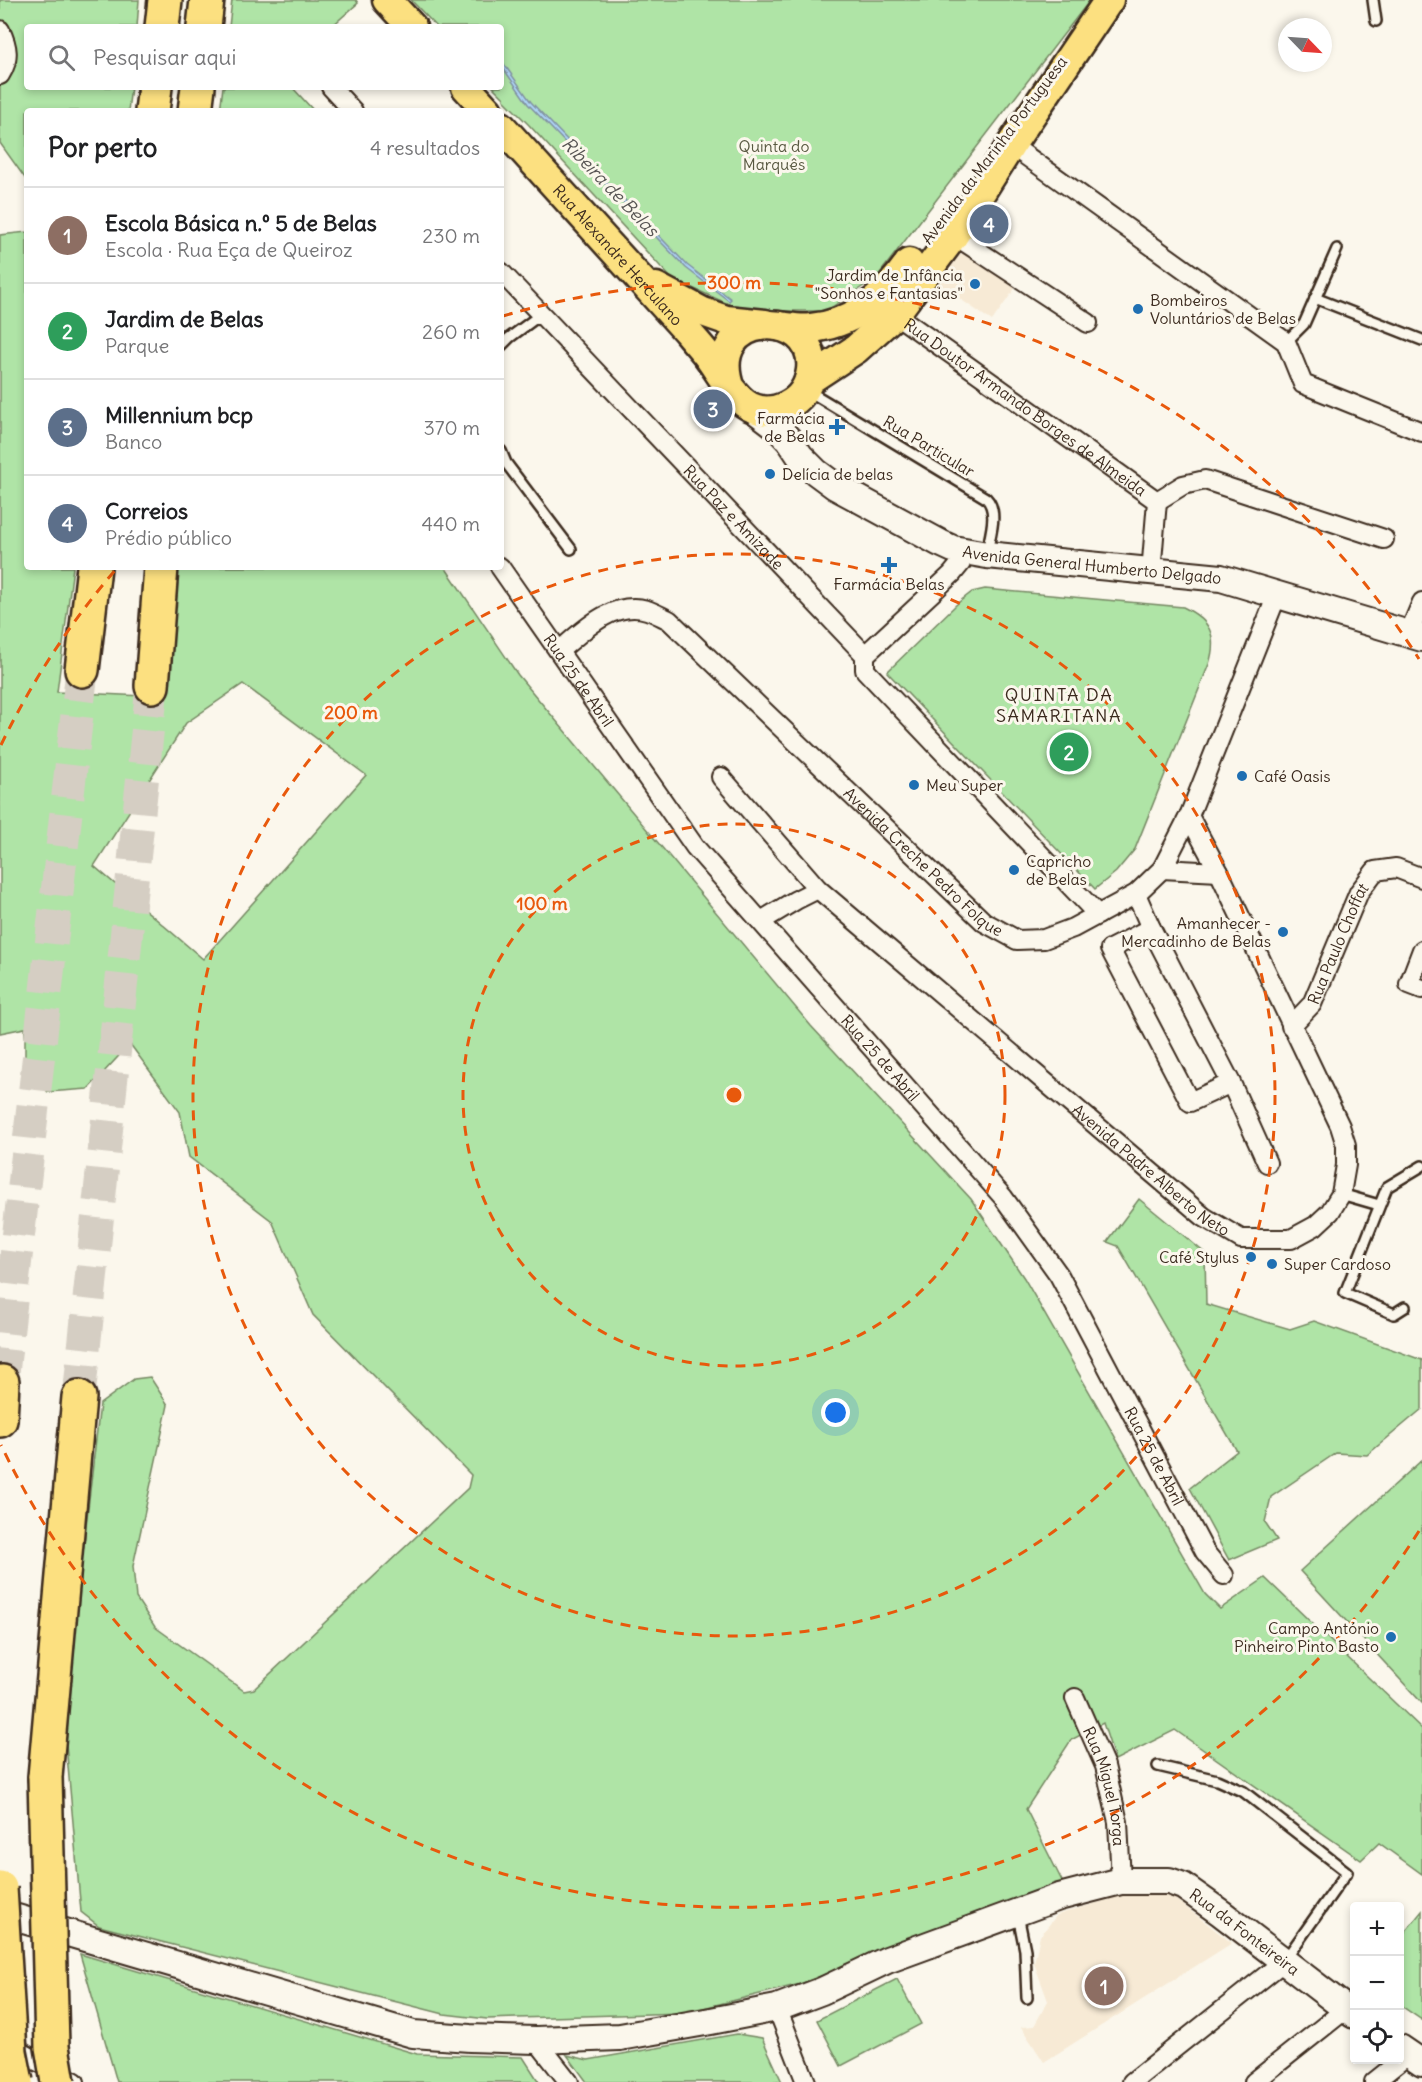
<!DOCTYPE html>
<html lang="pt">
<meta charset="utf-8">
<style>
body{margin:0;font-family:Delius,sans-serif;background:#f6f6f6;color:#202124}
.controls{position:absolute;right:18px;bottom:18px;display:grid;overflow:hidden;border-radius:6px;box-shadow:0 3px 9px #0003}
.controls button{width:54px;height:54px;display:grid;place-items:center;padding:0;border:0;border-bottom:2px solid #e0e0e0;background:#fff;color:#202124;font:30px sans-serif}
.compass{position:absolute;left:1278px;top:18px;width:54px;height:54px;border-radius:50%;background:#fff;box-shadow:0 3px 9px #0003;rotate:115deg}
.you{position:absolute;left:836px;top:1413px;width:21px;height:21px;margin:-15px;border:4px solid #fff;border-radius:50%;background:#1a73e8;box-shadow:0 0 0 9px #1a73e833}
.badge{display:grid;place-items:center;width:39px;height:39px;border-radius:50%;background:#1f6fb2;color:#fff;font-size:20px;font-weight:700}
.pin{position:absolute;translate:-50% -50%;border:3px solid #fff;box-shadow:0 2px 6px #0006}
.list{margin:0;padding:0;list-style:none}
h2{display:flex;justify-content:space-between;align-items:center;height:78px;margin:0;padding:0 24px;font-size:26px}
h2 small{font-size:20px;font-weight:400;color:#757577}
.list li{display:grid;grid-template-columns:39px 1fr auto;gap:18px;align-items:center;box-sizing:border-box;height:96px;padding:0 24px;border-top:2px solid #e0e0e0}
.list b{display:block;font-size:22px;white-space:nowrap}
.list p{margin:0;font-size:20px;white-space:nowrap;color:#757577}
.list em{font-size:20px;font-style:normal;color:#757577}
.icon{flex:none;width:33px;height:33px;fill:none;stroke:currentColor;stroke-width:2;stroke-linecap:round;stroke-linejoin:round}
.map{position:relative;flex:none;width:1422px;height:2082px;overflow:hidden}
.search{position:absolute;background:#fff;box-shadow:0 3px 9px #0003;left:24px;top:24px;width:480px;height:66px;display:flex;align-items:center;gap:15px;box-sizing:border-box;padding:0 21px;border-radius:6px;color:#757577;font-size:22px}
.panel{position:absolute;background:#fff;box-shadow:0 3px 9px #0003;left:24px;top:108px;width:480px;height:462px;border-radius:6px}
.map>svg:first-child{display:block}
.built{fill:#f7ead5}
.green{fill:#afe4a6;stroke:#758762;stroke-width:1.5;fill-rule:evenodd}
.water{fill:#aed5f8;stroke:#8091a1;stroke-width:1.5}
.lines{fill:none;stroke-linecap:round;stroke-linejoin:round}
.highway-tunnel{stroke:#d5cec3;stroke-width:33;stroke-dasharray:33 16;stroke-linecap:butt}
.lane-casing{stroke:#3b2a1e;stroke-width:14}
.street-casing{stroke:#3b2a1e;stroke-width:22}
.secondary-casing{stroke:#3b2a1e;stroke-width:30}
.primary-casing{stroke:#3b2a1e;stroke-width:33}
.highway-casing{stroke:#3b2a1e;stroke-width:38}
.lane{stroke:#fbf7ec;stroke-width:9}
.street{stroke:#fbf7ec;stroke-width:18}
.secondary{stroke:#fbf7ec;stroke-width:26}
.primary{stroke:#fce080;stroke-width:28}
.highway{stroke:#fce080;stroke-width:33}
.highway-bridge-casing{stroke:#3b2a1e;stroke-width:38;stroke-linecap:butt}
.highway-bridge{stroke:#fce080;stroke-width:33}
.ring{fill:none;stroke:#e8590c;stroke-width:3;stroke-dasharray:10 8}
.poi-dot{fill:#1f6fb2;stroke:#fbf7ec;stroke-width:2}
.labels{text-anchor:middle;stroke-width:6;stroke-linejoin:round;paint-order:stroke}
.park-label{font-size:16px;fill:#585840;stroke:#fbf7ec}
.street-label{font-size:16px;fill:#3b2a1e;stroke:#fbf7ec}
.poi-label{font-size:16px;fill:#3b2a1e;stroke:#fbf7ec;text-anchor:start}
.water-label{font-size:18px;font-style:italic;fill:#585554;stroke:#fbf7ec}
.neighbourhood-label{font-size:18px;letter-spacing:1.5px;fill:#3b2a1e;stroke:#fbf7ec}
.centre{fill:#e8590c;stroke:#fbf7ec;stroke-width:3}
.ring-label{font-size:18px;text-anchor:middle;font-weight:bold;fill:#e8590c;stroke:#fbf7ec;stroke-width:6;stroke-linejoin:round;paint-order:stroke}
</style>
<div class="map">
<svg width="1422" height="2082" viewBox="0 0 1422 2082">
<rect width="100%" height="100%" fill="#fbf7ec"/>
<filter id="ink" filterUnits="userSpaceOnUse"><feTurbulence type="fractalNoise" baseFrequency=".0167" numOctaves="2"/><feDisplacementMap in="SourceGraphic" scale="12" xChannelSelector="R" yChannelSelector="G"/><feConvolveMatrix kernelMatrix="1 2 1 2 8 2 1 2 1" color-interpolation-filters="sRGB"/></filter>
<g filter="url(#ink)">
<g class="built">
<polygon points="966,253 1016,287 992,321 934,281 950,257"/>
<polygon points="1149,1891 1170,1895 1232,1943 1044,2062 1021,2027 1034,2026 1048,2001 1034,1963 1040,1936 1057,1915 1119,1896"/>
</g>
<g class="green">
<polygon points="0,0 139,0 137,27 27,27 27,87 131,87 128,111 27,111 27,181 0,143"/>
<polygon points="232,0 356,0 358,3 331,27 229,27"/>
<polygon points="411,0 1090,0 877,277 826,311 780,311 735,307 672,279 529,125 504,100 504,98 493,87 501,87 501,27 437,27"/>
<polygon points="223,87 292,87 314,111 220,111"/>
<path d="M 27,232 L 27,567 L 73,567 L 57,692 L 166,697 L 178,567 L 445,567 L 518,675 L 811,1026 L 971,1199 L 1024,1278 L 1205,1594 L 1220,1609 L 1265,1578 L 1422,1729 L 1422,1874 L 1379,1843 L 1361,1860 L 1175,1730 L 1115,1760 L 1103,1723 L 1071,1740 L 1026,1809 L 1063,1883 L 800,1984 L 683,2013 L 487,2019 L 444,2014 L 99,1926 L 81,1912 L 66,1744 L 80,1578 L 100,1404 L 134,1379 L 150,1377 L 168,1405 L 133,1566 L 136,1598 L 155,1627 L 244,1691 L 254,1689 L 468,1488 L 471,1475 L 313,1315 L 272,1221 L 189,1157 L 180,1112 L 130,1044 L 88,1089 L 48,1092 L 25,1071 L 25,1028 L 0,1033 L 0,235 ZM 243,684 L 366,775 L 203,959 L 94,866 L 186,723 Z"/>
<path d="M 985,589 L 1183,607 C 1210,620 1218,635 1209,664 L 1135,849 L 1116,872 L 1095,889 L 887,672 L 959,602 L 972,592 Z"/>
<polygon points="1139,1199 1205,1253 1206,1304 1290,1329 1314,1321 1422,1360 1422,1409 1367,1455 1336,1453 1271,1497 1265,1522 1277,1540 1229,1560 1190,1488 1237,1451 1118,1246 1107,1242"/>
<polygon points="1422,1460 1422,1703 1300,1571"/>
<polygon points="1422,1911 1422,2020 1400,2005 1400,1938"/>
<polygon points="80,1954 417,2054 523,2057 539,2082 117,2082"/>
<polygon points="897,1979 921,2024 841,2066 817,2020"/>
<polygon points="737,2034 762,2038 782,2082 587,2082 567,2055 588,2060"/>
</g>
<polygon class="water" points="501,60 531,102 687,265 731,299 729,301 686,268 528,104 501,65"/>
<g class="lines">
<g class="highway-tunnel">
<polyline points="2,1382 82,670"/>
<polyline points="79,1397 152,686"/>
</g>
<defs>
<g id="lane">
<polyline points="1373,0 1376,21"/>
<polyline points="1315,298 1422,340"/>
<polyline points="1286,342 1304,324 1337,249"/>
<polyline points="501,346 509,338 540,315"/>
<path d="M 807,390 L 986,498 C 999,511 990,535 987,552"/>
<polyline points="501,451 506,463 571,549"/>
<polyline points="1341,1194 1379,1205"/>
<polyline points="1405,1307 1394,1314 1345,1293 1387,1187 1422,1166"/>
<polyline points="1158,1766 1217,1780 1244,1792 1347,1872 1285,1960"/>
<polyline points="1018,1915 1025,1950 1027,1998"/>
</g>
<g id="street">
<path d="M 0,30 C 8,46 10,59 0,75"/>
<polyline points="331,87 353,111"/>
<polyline points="1011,145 1286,342 1303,384 1422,432"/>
<polyline points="954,235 1088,323"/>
<path id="s1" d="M 501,272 L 865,655 L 952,574 L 961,563 L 964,551"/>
<path id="s2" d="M 895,314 L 1157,501 L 1151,573"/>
<polyline points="1157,501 1183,485 1205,480 1384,539"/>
<path id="s3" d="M 500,567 L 695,847 L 1003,1197 L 1059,1275 L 1205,1552 L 1224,1575"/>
<polyline points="1409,633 1422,602"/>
<path id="s4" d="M 559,651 C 583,631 612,600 647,610 C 654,612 662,617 669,620 L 984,922 L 1017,940 L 1044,939 L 1073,928 L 1136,894 L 1162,869 L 1189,816 L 1277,595"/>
<polyline points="865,655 865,670 1098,915"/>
<path id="s5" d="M 721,777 L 818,889 L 1204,1217 L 1241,1239 L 1291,1239 L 1315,1226 L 1330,1212 L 1341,1194 L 1346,1165 L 1346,1145 L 1340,1126 L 1219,872 L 1189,816"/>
<polyline points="1162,869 1219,872"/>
<polyline points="1136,894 1151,928"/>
<polyline points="761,921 796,900 818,889"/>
<polyline points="1422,950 1409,984 1422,989"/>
<path id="s6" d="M 1291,1026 L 1312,1004 L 1359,892 L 1375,871 L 1396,868 L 1422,878"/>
<polyline points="1231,1083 1190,1102 1110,949 1151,928 1231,1083 1267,1163"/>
<path id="s7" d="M 1075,1698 L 1105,1766 L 1118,1822 L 1121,1881"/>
<polyline points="777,2008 806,2082"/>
<polyline points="536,2040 569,2082"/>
<polyline points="8,2045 75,2082"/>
<polyline points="1132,2082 1283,1962"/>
<polyline points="1254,2082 1346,2009"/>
<polyline points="1374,2082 1409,2054"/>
</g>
<g id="secondary">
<path id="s8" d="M 751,407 L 776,426 L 790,441 L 800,456 L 816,472 L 835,486 L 940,543 L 953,549 L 987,555 L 1221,578 L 1422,638"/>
<path id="s9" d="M 0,1913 L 413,2034 L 470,2038 L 536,2040 L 620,2037 L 711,2021 L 777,2008 L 822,1991 L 887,1960 L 1059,1897 L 1121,1881 L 1169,1881 L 1183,1886 L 1221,1913 L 1354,2015"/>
<polyline points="1400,2048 1422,2063"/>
</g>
<g id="primary">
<polyline points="387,0 412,27"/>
<polyline points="466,87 488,111"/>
<path id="s10" d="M 501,126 L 687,331 C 694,340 703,349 710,359 C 729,386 746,424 786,406 C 801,399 809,386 811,370 C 818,306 702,309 730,389"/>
<polyline points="656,287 703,312 726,320 765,324"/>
<path d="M 778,326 C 789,327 801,330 811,328 C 854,324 885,297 909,263"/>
<polyline points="809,380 856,349 895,314 954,235 1011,145 1109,0"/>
</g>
<g id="highway">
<polyline points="162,27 165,0"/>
<polyline points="204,27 207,0"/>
<polyline points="152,111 155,87"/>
<polyline points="195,111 198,87"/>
<polyline points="82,670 94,567"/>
<polyline points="152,686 161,567"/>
<polyline points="0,1420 2,1382"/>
<polyline points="45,1777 79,1397"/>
</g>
</defs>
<use href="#lane" class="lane-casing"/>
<use href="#street" class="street-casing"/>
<use href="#secondary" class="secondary-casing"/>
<use href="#primary" class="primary-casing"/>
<use href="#highway" class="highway-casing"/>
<use href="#lane" class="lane"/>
<use href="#street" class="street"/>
<use href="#secondary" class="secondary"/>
<use href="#primary" class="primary"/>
<use href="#highway" class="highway"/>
<defs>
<g id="highway-bridge">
<polyline points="45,1777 52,2047 58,2082"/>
<polyline points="0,1888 10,2052 16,2082"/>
</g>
</defs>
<use href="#highway-bridge" class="highway-bridge-casing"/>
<use href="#highway-bridge" class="highway-bridge"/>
</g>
</g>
<g class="ring">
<circle cx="734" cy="1095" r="271"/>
<circle cx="734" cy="1095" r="541"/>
<path d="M1419 1531A812 812 0 0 1 1 1445M1 745A812 812 0 0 1 117 568M503 316A812 812 0 0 1 1419 659"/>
</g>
<g class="poi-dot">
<circle cx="975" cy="284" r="6"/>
<circle cx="1138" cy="309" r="6"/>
<path d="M834 418h6v6h6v6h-6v6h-6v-6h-6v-6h6z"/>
<circle cx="770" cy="474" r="6"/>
<path d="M886 556h6v6h6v6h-6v6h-6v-6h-6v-6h6z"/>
<circle cx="1242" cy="776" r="6"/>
<circle cx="914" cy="785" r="6"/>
<circle cx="1014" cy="870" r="6"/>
<circle cx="1283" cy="932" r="6"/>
<circle cx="1251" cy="1257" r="6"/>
<circle cx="1272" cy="1264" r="6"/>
<circle cx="1391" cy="1637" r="6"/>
</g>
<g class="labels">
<g class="park-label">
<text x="774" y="152">Quinta do<tspan x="774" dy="18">Marquês</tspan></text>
</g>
<g class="street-label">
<text transform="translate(994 150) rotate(-53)" y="6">Avenida da Marinha Portuguesa</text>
<text dy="6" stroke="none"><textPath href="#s10" startOffset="174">Rua Alexandre Herculano</textPath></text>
<text dy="6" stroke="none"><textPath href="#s2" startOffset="160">Rua Doutor Armando Borges de Almeida</textPath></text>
<text transform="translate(929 446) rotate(31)" y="6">Rua Particular</text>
<text dy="6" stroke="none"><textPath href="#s1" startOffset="338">Rua Paz e Amizade</textPath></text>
<text dy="6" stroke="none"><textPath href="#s8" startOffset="390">Avenida General Humberto Delgado</textPath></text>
<text dy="6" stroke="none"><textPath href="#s3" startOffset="138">Rua 25 de Abril</textPath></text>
<text dy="6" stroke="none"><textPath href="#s4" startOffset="477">Avenida Creche Pedro Folque</textPath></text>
<text dy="6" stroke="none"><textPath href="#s6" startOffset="96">Rua Paulo Choffat</textPath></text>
<text dy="6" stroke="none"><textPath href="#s3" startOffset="622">Rua 25 de Abril</textPath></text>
<text dy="6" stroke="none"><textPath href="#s5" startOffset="584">Avenida Padre Alberto Neto</textPath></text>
<text dy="6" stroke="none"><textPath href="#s3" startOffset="1108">Rua 25 de Abril</textPath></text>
<text dy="6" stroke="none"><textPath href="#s7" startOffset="94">Rua Miguel Torga</textPath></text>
<text dy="6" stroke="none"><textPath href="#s9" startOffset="1304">Rua da Fonteireira</textPath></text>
</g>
<g class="poi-label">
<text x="963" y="281" text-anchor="end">Jardim de Infância<tspan x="963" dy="18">"Sonhos e Fantasias"</tspan></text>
<text x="1150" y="306">Bombeiros<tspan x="1150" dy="18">Voluntários de Belas</tspan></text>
<text x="825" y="424" text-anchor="end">Farmácia<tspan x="825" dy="18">de Belas</tspan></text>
<text x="782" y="480">Delícia de belas</text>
<text x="889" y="590" text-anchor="middle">Farmácia Belas</text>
<text x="1254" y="782">Café Oasis</text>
<text x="926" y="791">Meu Super</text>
<text x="1026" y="867">Capricho<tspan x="1026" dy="18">de Belas</tspan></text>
<text x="1271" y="929" text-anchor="end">Amanhecer -<tspan x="1271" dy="18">Mercadinho de Belas</tspan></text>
<text x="1239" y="1263" text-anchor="end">Café Stylus</text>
<text x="1284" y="1270">Super Cardoso</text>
<text x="1379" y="1634" text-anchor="end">Campo António<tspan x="1379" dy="18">Pinheiro Pinto Basto</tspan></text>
</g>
<g class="water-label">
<text transform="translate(610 187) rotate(46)" y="6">Ribeira de Belas</text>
</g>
<g class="neighbourhood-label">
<text x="1059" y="701">QUINTA DA<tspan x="1059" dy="21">SAMARITANA</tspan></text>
</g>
</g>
<circle cx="734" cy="1095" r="9" class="centre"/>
<g class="ring-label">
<text x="734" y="289">300 m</text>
<text x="351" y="719">200 m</text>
<text x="542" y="910">100 m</text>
</g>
</svg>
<div class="controls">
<button>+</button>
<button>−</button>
<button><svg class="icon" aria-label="locate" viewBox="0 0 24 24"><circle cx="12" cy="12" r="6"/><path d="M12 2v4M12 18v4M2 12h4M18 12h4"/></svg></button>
</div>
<svg class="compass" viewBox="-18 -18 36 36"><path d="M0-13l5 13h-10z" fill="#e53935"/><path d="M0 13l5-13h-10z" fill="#757577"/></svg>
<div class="you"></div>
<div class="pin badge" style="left:1104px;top:1986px;background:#8d6e63">1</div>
<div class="pin badge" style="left:1069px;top:752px;background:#2e9e5b">2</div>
<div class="pin badge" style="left:713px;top:409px;background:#5c6f8a">3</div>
<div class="pin badge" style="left:989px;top:224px;background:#5c6f8a">4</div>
<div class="search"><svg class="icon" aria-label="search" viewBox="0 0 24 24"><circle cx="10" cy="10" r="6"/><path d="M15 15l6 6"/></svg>Pesquisar aqui</div>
<section class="panel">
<h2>Por perto<small>4 resultados</small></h2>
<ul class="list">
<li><span class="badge" style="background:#8d6e63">1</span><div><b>Escola Básica n.º 5 de Belas</b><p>Escola · Rua Eça de Queiroz</p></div><em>230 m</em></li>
<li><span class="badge" style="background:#2e9e5b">2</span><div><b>Jardim de Belas</b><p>Parque</p></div><em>260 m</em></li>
<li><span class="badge" style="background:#5c6f8a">3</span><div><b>Millennium bcp</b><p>Banco</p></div><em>370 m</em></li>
<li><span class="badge" style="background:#5c6f8a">4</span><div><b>Correios</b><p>Prédio público</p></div><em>440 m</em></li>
</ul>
</section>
</div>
